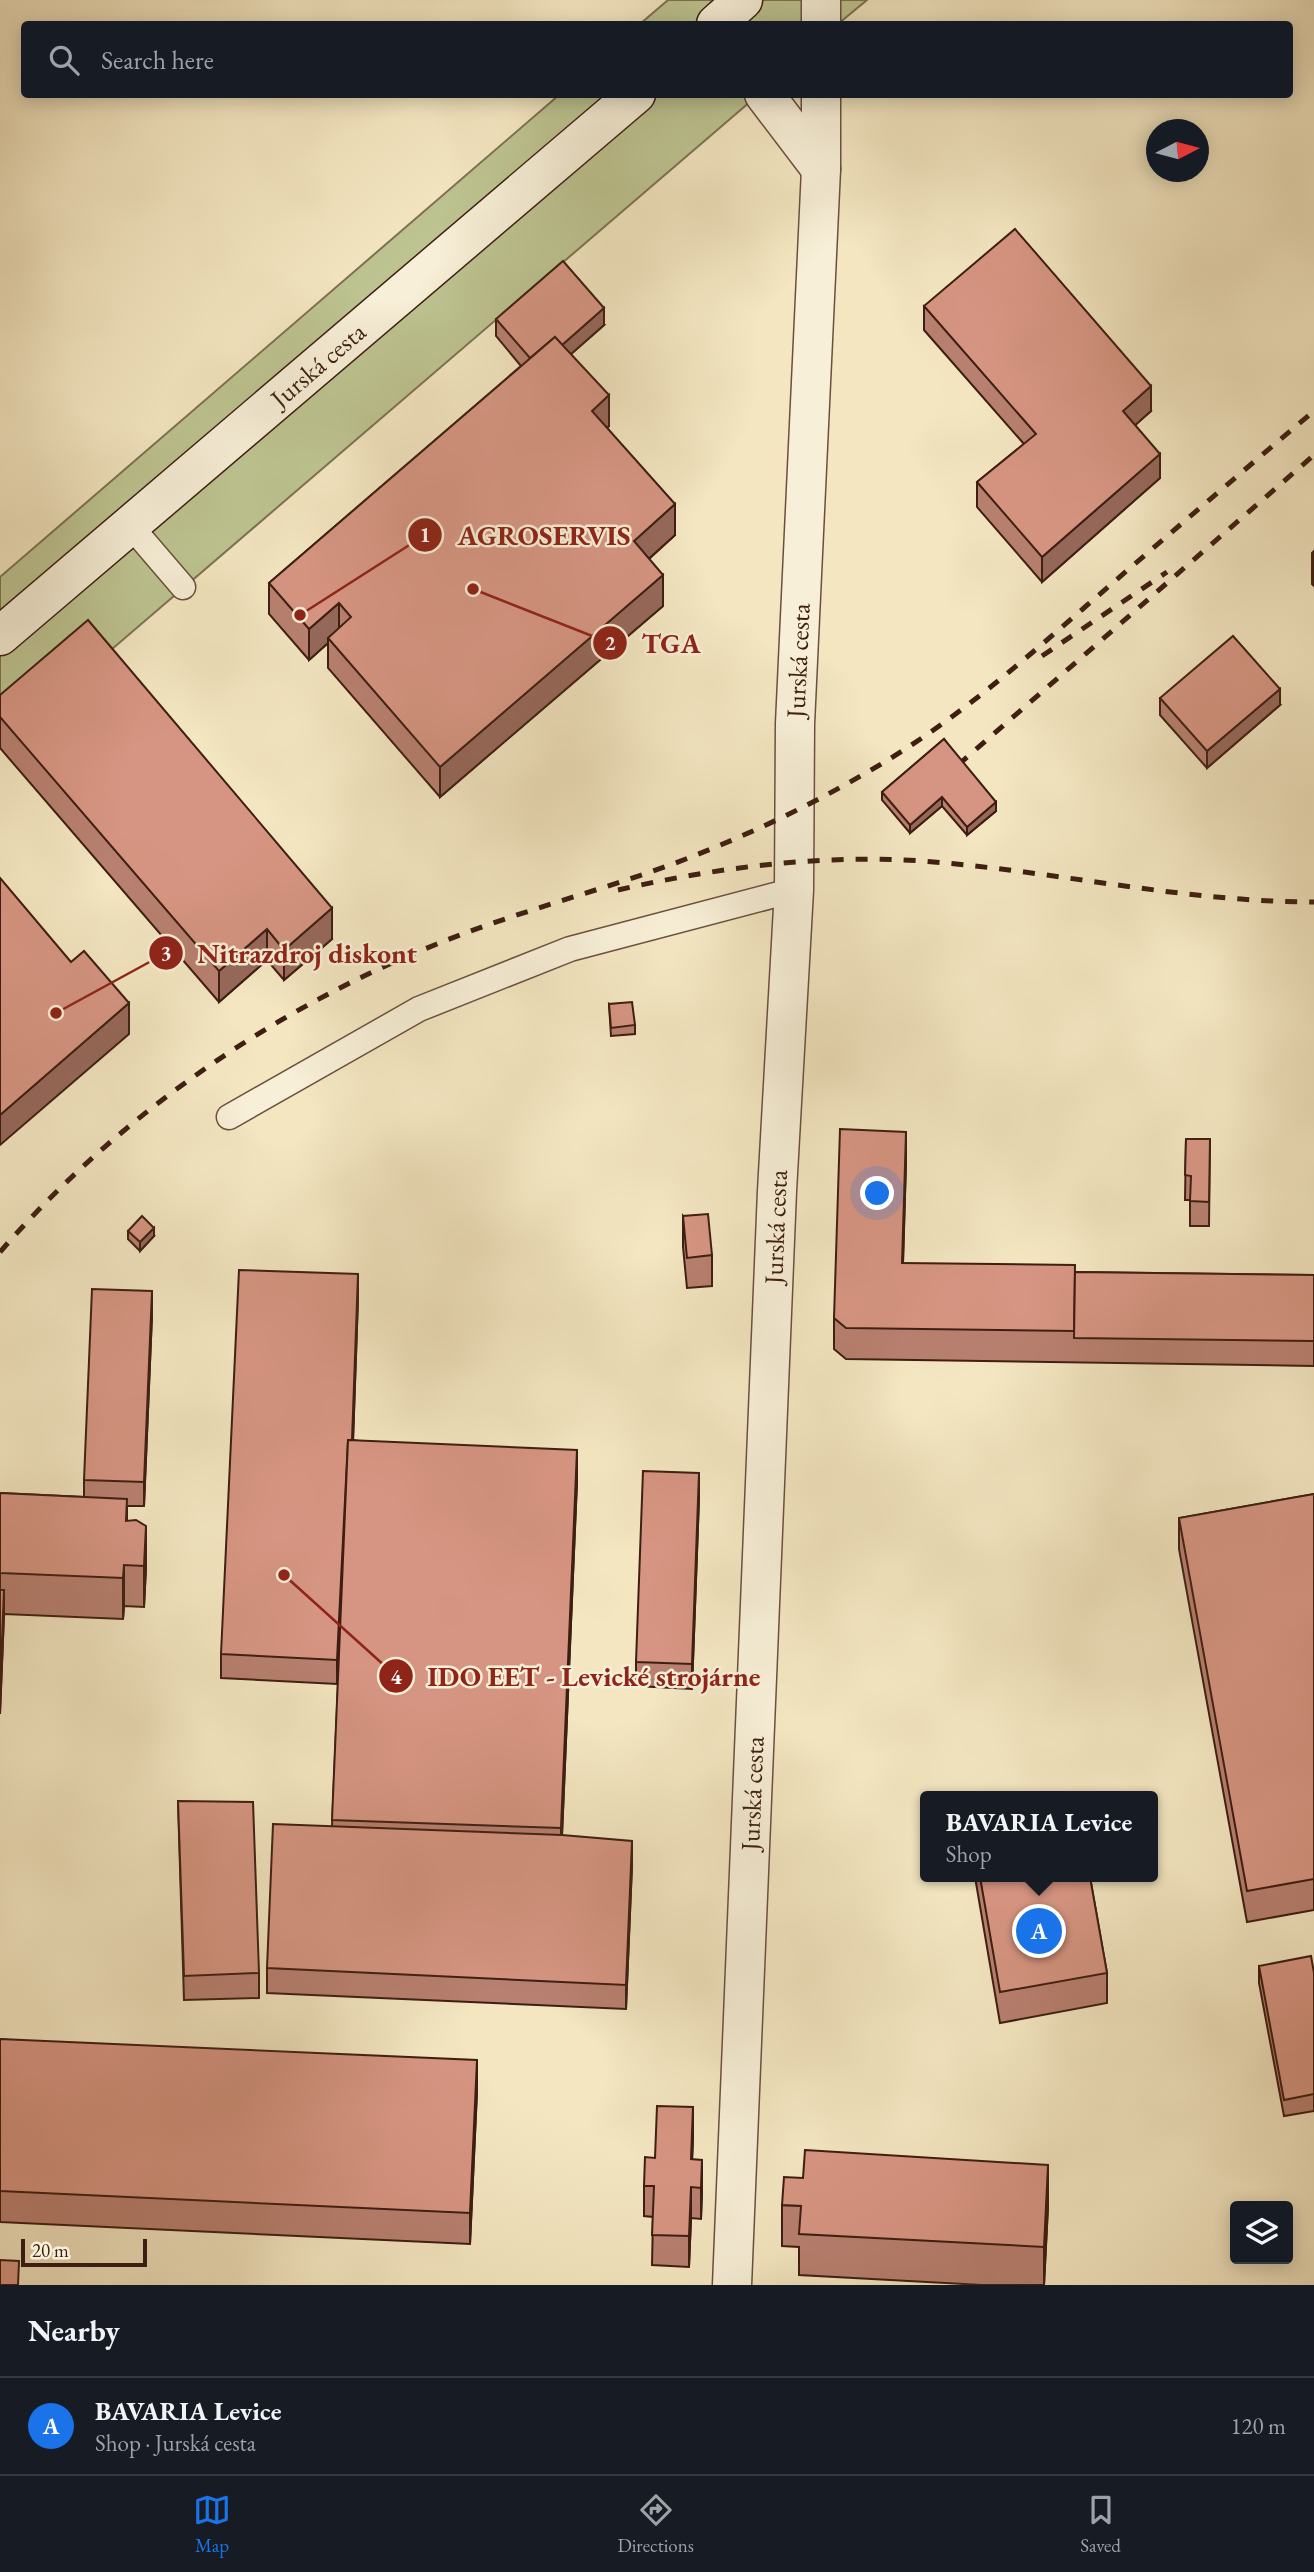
<!DOCTYPE html>
<meta charset="utf-8">
<style>
body{margin:0;font-family:"EB Garamond",serif;background:#20242c;color:#f1f3f6}
.controls{position:absolute;right:21px;bottom:21px;display:grid;overflow:hidden;border-radius:7px;box-shadow:0 4px 18px #0003}
.controls button{width:63px;height:63px;display:grid;place-items:center;padding:0;border:0;border-bottom:2px solid #363941;background:#171b24;color:#f1f3f6;font:35px sans-serif}
.compass{position:absolute;left:1146px;top:119px;width:63px;height:63px;border-radius:50%;background:#171b24;box-shadow:0 4px 18px #0003;rotate:84deg}
.scale{position:absolute;left:21px;bottom:18px;width:126px;box-sizing:border-box;padding-left:7px;border:4px solid #3e1e12;border-top:0;font-size:19px;line-height:24px;white-space:nowrap;color:#3e1e12;-webkit-text-stroke:5px #f7efd7;paint-order:stroke}
.you{position:absolute;left:878px;top:1194px;width:24px;height:24px;margin:-18px;border:5px solid #fff;border-radius:50%;background:#1a73e8;box-shadow:0 0 0 10px #1a73e833}
.badge{display:grid;place-items:center;width:46px;height:46px;border-radius:50%;background:#1a73e8;color:#fff;font-size:23px;font-weight:700}
.pin{position:absolute;translate:-50% -50%;border:4px solid #fff;box-shadow:0 2px 7px #0006}
.popup{position:absolute;left:920px;top:1791px;width:238px;height:91px;box-sizing:border-box;display:grid;place-content:center;border-radius:7px;background:#171b24;filter:drop-shadow(0 2px 5px #0005);font-size:23px;white-space:nowrap;color:#9ea1a6}
.popup b{font-size:26px;color:#f1f3f6}
.popup::after{content:'';position:absolute;left:50%;top:100%;margin-left:-14px;border:14px solid transparent;border-top-color:#171b24}
.list{margin:0;padding:0;list-style:none}
h2{display:flex;justify-content:space-between;align-items:center;height:91px;margin:0;padding:0 28px;font-size:30px}
h2 small{font-size:23px;font-weight:400;color:#9ea1a6}
.list li{display:grid;grid-template-columns:46px 1fr auto;gap:21px;align-items:center;box-sizing:border-box;height:98px;padding:0 28px;border-top:2px solid #363941}
.list b{display:block;font-size:26px;white-space:nowrap}
.list p{margin:0;font-size:23px;white-space:nowrap;color:#9ea1a6}
.list em{font-size:23px;font-style:normal;color:#9ea1a6}
.icon{flex:none;width:38px;height:38px;fill:none;stroke:currentColor;stroke-width:2;stroke-linecap:round;stroke-linejoin:round}
.map{position:relative;flex:none;width:1314px;height:2285px;overflow:hidden}
.search{position:absolute;background:#171b24;box-shadow:0 4px 18px #0003;left:21px;right:21px;top:21px;height:77px;display:flex;align-items:center;gap:18px;box-sizing:border-box;padding:0 24px;border-radius:7px;color:#9ea1a6;font-size:26px}
.sheet{height:189px;background:#171b24}
nav{display:flex;justify-content:space-around;align-items:center;box-sizing:border-box;height:98px;border-top:2px solid #363941;background:#171b24;font-size:19px;color:#9ea1a6}
nav a{display:grid;justify-items:center;gap:4px}
nav .on{color:#1a73e8}
.map>svg:first-child{display:block}
.green{fill:#bdc491;stroke:#7e7152;stroke-width:2}
.lines{fill:none;stroke-linecap:round;stroke-linejoin:round}
.lane-casing{stroke:#6b503e;stroke-width:27}
.street-casing{stroke:#6b503e;stroke-width:41}
.secondary-casing{stroke:#3e1e12;stroke-width:41}
.lane{stroke:#f7efd7;stroke-width:24}
.street{stroke:#f7efd7;stroke-width:38}
.secondary{stroke:#f7efd7;stroke-width:38}
.rail{stroke:#3e1e12;stroke-width:5;stroke-dasharray:12 12;stroke-linecap:butt}
.wall{fill:#b88070;stroke:#3e1e12;stroke-width:2}
.shaded-wall{fill:#96685b;stroke:#3e1e12;stroke-width:2}
.building{fill:#d69582;stroke:#3e1e12;stroke-width:2}
.labels{text-anchor:middle;stroke-width:5;stroke-linejoin:round;paint-order:stroke}
.street-label{font-size:26px;fill:#3e1e12;stroke:#f7efd7}
.leader{fill:none;stroke:#8f2418;stroke-width:2.5}
.callout-dot{fill:#8f2418;stroke:#f7efd7;stroke-width:2.5}
.mark-label{font-size:21px;text-anchor:middle;font-weight:bold;fill:#fff}
.callout-label{font-size:28px;text-anchor:middle;font-weight:bold;fill:#8f2418;stroke:#f7efd7;stroke-width:5;stroke-linejoin:round;paint-order:stroke}
</style>
<div class="map">
<svg width="1314" height="2285" viewBox="0 0 1314 2285">
<rect width="100%" height="100%" fill="#f3e6c1"/>
<filter id="stains"><feTurbulence type="fractalNoise" baseFrequency=".00286" numOctaves="4"/><feColorMatrix values="0 0 0 0 .2 0 0 0 0 .09 0 0 0 0 .02 0 0 0 .5 -.17"/></filter>
<radialGradient id="worn" r=".72"><stop offset=".6" stop-color="#630" stop-opacity="0"/><stop offset="1" stop-color="#630" stop-opacity=".3"/></radialGradient>
<g class="green">
<polygon points="668,0 867,0 838,24 640,24"/>
<polygon points="559,95 758,95 97,662 0,703 0,577"/>
</g>
<g class="lines">
<defs>
<g id="lane">
<polyline points="129,524 183,587"/>
<polyline points="229,1117 419,1009 570,949 794,890"/>
</g>
<g id="street">
<polyline points="821,24 821,0"/>
<polyline points="764,94 821,169"/>
<path id="s1" d="M 732,2285 L 777,1191 L 794,890 L 795,724 L 821,169 L 821,94"/>
</g>
<g id="secondary">
<polyline points="716,24 743,0"/>
<path id="s2" d="M 0,636 L 636,94"/>
</g>
</defs>
<use href="#lane" class="lane-casing"/>
<use href="#street" class="street-casing"/>
<use href="#secondary" class="secondary-casing"/>
<use href="#lane" class="lane"/>
<use href="#street" class="street"/>
<use href="#secondary" class="secondary"/>
<g class="rail">
<polyline points="1042,656 1167,572"/>
<polyline points="958,765 1314,455"/>
<path d="M 618,890 C 723,866 837,852 945,863 C 1068,874 1190,902 1314,902"/>
<path d="M 0,1252 C 117,1117 271,1010 437,944 C 513,913 593,893 670,865 C 737,840 802,810 864,774 C 946,728 1015,668 1085,607 C 1161,541 1237,476 1314,411"/>
</g>
</g>
<g class="wall">
<polygon points="924,306 1151,411 1135,425 1160,478 1042,582 977,507 977,482 1024,444 924,330"/>
<polygon points="496,319 604,325 571,354 609,426 607,427 675,535 649,559 663,606 440,797 328,668 328,643 309,660 269,614 269,583 521,366 496,336"/>
<polygon points="1314,551 1314,586 1312,584 1312,553"/>
<polygon points="0,695 332,939 284,980 267,960 219,1002 0,748"/>
<polygon points="1160,698 1280,705 1207,768 1160,715"/>
<polygon points="944,739 996,811 967,835 942,806 910,833 882,800 882,792"/>
<polygon points="609,1004 635,1025 635,1034 611,1036"/>
<polygon points="1186,1139 1210,1139 1209,1226 1190,1226 1190,1200 1185,1200"/>
<polygon points="906,1162 903,1263 1075,1272 1314,1275 1314,1366 846,1359 834,1349 834,1318"/>
<polygon points="683,1216 712,1255 712,1286 687,1288 683,1247"/>
<polygon points="128,1231 154,1236 140,1251 128,1239"/>
<polygon points="358,1298 353,1440 577,1481 562,1835 632,1865 626,2009 267,1993 267,1968 332,1826 341,1614 337,1684 221,1678 221,1654"/>
<polygon points="152,1315 144,1506 127,1506 127,1521 146,1567 144,1607 124,1606 123,1619 4,1614 0,1714 0,1493 84,1497 84,1480"/>
<polygon points="1314,1494 1314,1910 1247,1922 1179,1549 1179,1518"/>
<polygon points="699,1498 692,1689 636,1686 636,1662"/>
<polygon points="178,1801 259,1973 259,1998 184,2000"/>
<polygon points="975,1877 1090,1877 1107,1973 1107,2003 1000,2023"/>
<polygon points="1259,1966 1314,1973 1314,2111 1284,2116 1259,1983"/>
<polygon points="0,2039 477,2091 470,2244 0,2222"/>
<polygon points="693,2138 692,2159 702,2191 701,2219 691,2218 689,2267 652,2265 653,2217 644,2216 644,2186 655,2158"/>
<polygon points="782,2205 1048,2206 1044,2285 982,2285 799,2275 799,2247 782,2246"/>
</g>
<g class="shaded-wall">
<polygon points="604,308 604,325 537,384 537,367"/>
<polygon points="1151,386 1151,411 1123,436 1123,411"/>
<polygon points="609,395 609,426 592,441 592,411"/>
<polygon points="1160,454 1160,478 1042,582 1042,557"/>
<polygon points="675,504 675,535 634,572 634,541"/>
<polygon points="663,575 663,606 440,797 440,767"/>
<polygon points="339,603 339,634 328,638 328,643 309,660 309,629"/>
<polygon points="1280,689 1280,705 1207,768 1207,751"/>
<polygon points="942,797 942,806 910,833 910,825"/>
<polygon points="996,802 996,811 967,835 967,827"/>
<polygon points="332,908 332,939 284,980 284,950"/>
<polygon points="267,929 267,960 219,1002 219,971"/>
<polygon points="129,1003 129,1034 0,1145 0,1115"/>
<polygon points="906,1132 906,1162 902,1294 902,1263"/>
<polygon points="154,1228 154,1236 140,1251 140,1242"/>
<polygon points="358,1274 358,1298 352,1471 352,1447"/>
<polygon points="152,1291 152,1315 144,1506 144,1482"/>
<polygon points="577,1450 577,1481 561,1859 561,1828"/>
<polygon points="348,1470 337,1684 337,1660"/>
<polygon points="699,1473 699,1498 692,1689 692,1664"/>
<polygon points="146,1526 146,1567 144,1607 144,1566"/>
<polygon points="124,1565 124,1606 123,1619 123,1578"/>
<polygon points="4,1590 4,1614 0,1714 0,1690"/>
<polygon points="632,1841 632,1865 626,2009 626,1985"/>
<polygon points="477,2060 477,2091 470,2244 470,2213"/>
<polygon points="693,2107 693,2138 691,2189 691,2159"/>
<polygon points="702,2160 702,2191 701,2219 701,2188"/>
<polygon points="1048,2165 1048,2206 1044,2285 1044,2247"/>
<polygon points="691,2187 691,2218 689,2267 689,2236"/>
</g>
<g class="building">
<polygon points="1015,229 1151,386 1123,411 1160,454 1042,557 977,482 1036,434 924,306"/>
<polygon points="563,261 604,308 562,345 555,337 530,358 496,319"/>
<polygon points="555,337 609,395 592,411 675,504 634,541 663,575 440,767 328,638 351,617 339,603 309,629 269,583"/>
<polygon points="88,620 332,908 284,950 267,929 219,971 0,717 0,695"/>
<polygon points="1233,636 1280,689 1207,751 1160,698"/>
<polygon points="944,739 996,802 967,827 942,797 910,825 882,792"/>
<polygon points="0,878 71,962 84,951 129,1003 0,1115"/>
<polygon points="632,1002 635,1025 611,1028 609,1004"/>
<polygon points="840,1129 906,1132 902,1263 1075,1265 1074,1331 846,1328 834,1318"/>
<polygon points="1186,1139 1210,1139 1209,1202 1190,1201 1191,1176 1185,1175"/>
<polygon points="708,1214 712,1255 687,1258 683,1216"/>
<polygon points="142,1216 154,1228 140,1242 128,1231"/>
<polygon points="239,1270 358,1274 352,1440 348,1440 337,1660 221,1654"/>
<polygon points="1075,1272 1314,1275 1314,1341 1074,1338"/>
<polygon points="92,1289 152,1291 144,1482 84,1480"/>
<polygon points="348,1440 577,1450 561,1828 332,1820"/>
<polygon points="643,1471 699,1473 692,1664 636,1662"/>
<polygon points="0,1493 127,1499 126,1521 136,1520 146,1526 144,1566 124,1565 123,1578 0,1573"/>
<polygon points="1314,1494 1314,1879 1247,1891 1179,1518"/>
<polygon points="0,1590 4,1590 0,1690"/>
<polygon points="178,1801 253,1802 259,1973 184,1976"/>
<polygon points="273,1824 562,1835 632,1841 626,1985 267,1968"/>
<polygon points="980,1877 1090,1877 1107,1973 1000,1992"/>
<polygon points="1311,1956 1314,1973 1314,2094 1284,2100 1259,1966"/>
<polygon points="0,2039 477,2060 470,2213 0,2191"/>
<polygon points="657,2106 693,2107 691,2159 702,2160 701,2188 691,2187 689,2236 652,2235 654,2186 644,2186 645,2157 655,2158"/>
<polygon points="805,2150 1048,2165 1044,2247 799,2234 801,2206 782,2205 784,2177 803,2178"/>
<polygon points="0,2260 19,2261 18,2285 0,2285"/>
</g>
<g class="labels">
<g class="street-label">
<text dy="9" stroke="none"><textPath href="#s2" startOffset="418">Jurská cesta</textPath></text>
<text dy="9" stroke="none"><textPath href="#s1" startOffset="1626">Jurská cesta</textPath></text>
<text dy="9" stroke="none"><textPath href="#s1" startOffset="1059">Jurská cesta</textPath></text>
<text dy="9" stroke="none"><textPath href="#s1" startOffset="492">Jurská cesta</textPath></text>
</g>
</g>
<path class="leader" d="M300 615L425 535M473 589L610 643M56 1013L166 953M284 1575L396 1676"/>
<g class="callout-dot">
<circle cx="300" cy="615" r="7"/>
<circle cx="473" cy="589" r="7"/>
<circle cx="56" cy="1013" r="7"/>
<circle cx="284" cy="1575" r="7"/>
<circle cx="425" cy="535" r="18"/>
<circle cx="610" cy="643" r="18"/>
<circle cx="166" cy="953" r="18"/>
<circle cx="396" cy="1676" r="18"/>
</g>
<g class="mark-label">
<text x="425" y="542">1</text>
<text x="610" y="650">2</text>
<text x="166" y="960">3</text>
<text x="396" y="1684">4</text>
</g>
<g class="callout-label">
<text x="544" y="545">AGROSERVIS</text>
<text x="671" y="653">TGA</text>
<text x="307" y="963">Nitrazdroj diskont</text>
<text x="594" y="1686">IDO EET - Levické strojárne</text>
</g>
<rect width="100%" height="100%" filter="url(#stains)"/>
<rect width="100%" height="100%" fill="url(#worn)"/>
</svg>
<div class="controls">
<button><svg class="icon" aria-label="layers" viewBox="0 0 24 24"><path d="M12 4l9 5-9 5-9-5zM3 14l9 5 9-5"/></svg></button>
</div>
<svg class="compass" viewBox="-18 -18 36 36"><path d="M0-13l5 13h-10z" fill="#e53935"/><path d="M0 13l5-13h-10z" fill="#9ea1a6"/></svg>
<div class="scale">20 m</div>
<div class="you"></div>
<div class="pin badge" style="left:1039px;top:1931px">A</div>
<div class="popup"><b>BAVARIA Levice</b>Shop</div>
<div class="search"><svg class="icon" aria-label="search" viewBox="0 0 24 24"><circle cx="10" cy="10" r="6"/><path d="M15 15l6 6"/></svg>Search here</div>
</div>
<section class="sheet">
<h2>Nearby<small></small></h2>
<ul class="list">
<li><span class="badge">A</span><div><b>BAVARIA Levice</b><p>Shop · Jurská cesta</p></div><em>120 m</em></li>
</ul>
</section>
<nav>
<a class="on"><svg class="icon" aria-label="map" viewBox="0 0 24 24"><path d="M3 6l6-2 6 2 6-2v14l-6 2-6-2-6 2zM9 4v14M15 6v14"/></svg>Map</a>
<a><svg class="icon" aria-label="directions" viewBox="0 0 24 24"><path d="M12 3l9 9-9 9-9-9zM9 14v-3h6M13 9l2 2-2 2"/></svg>Directions</a>
<a><svg class="icon" aria-label="saved" viewBox="0 0 24 24"><path d="M7 4h10v16l-5-4-5 4z"/></svg>Saved</a>
</nav>
